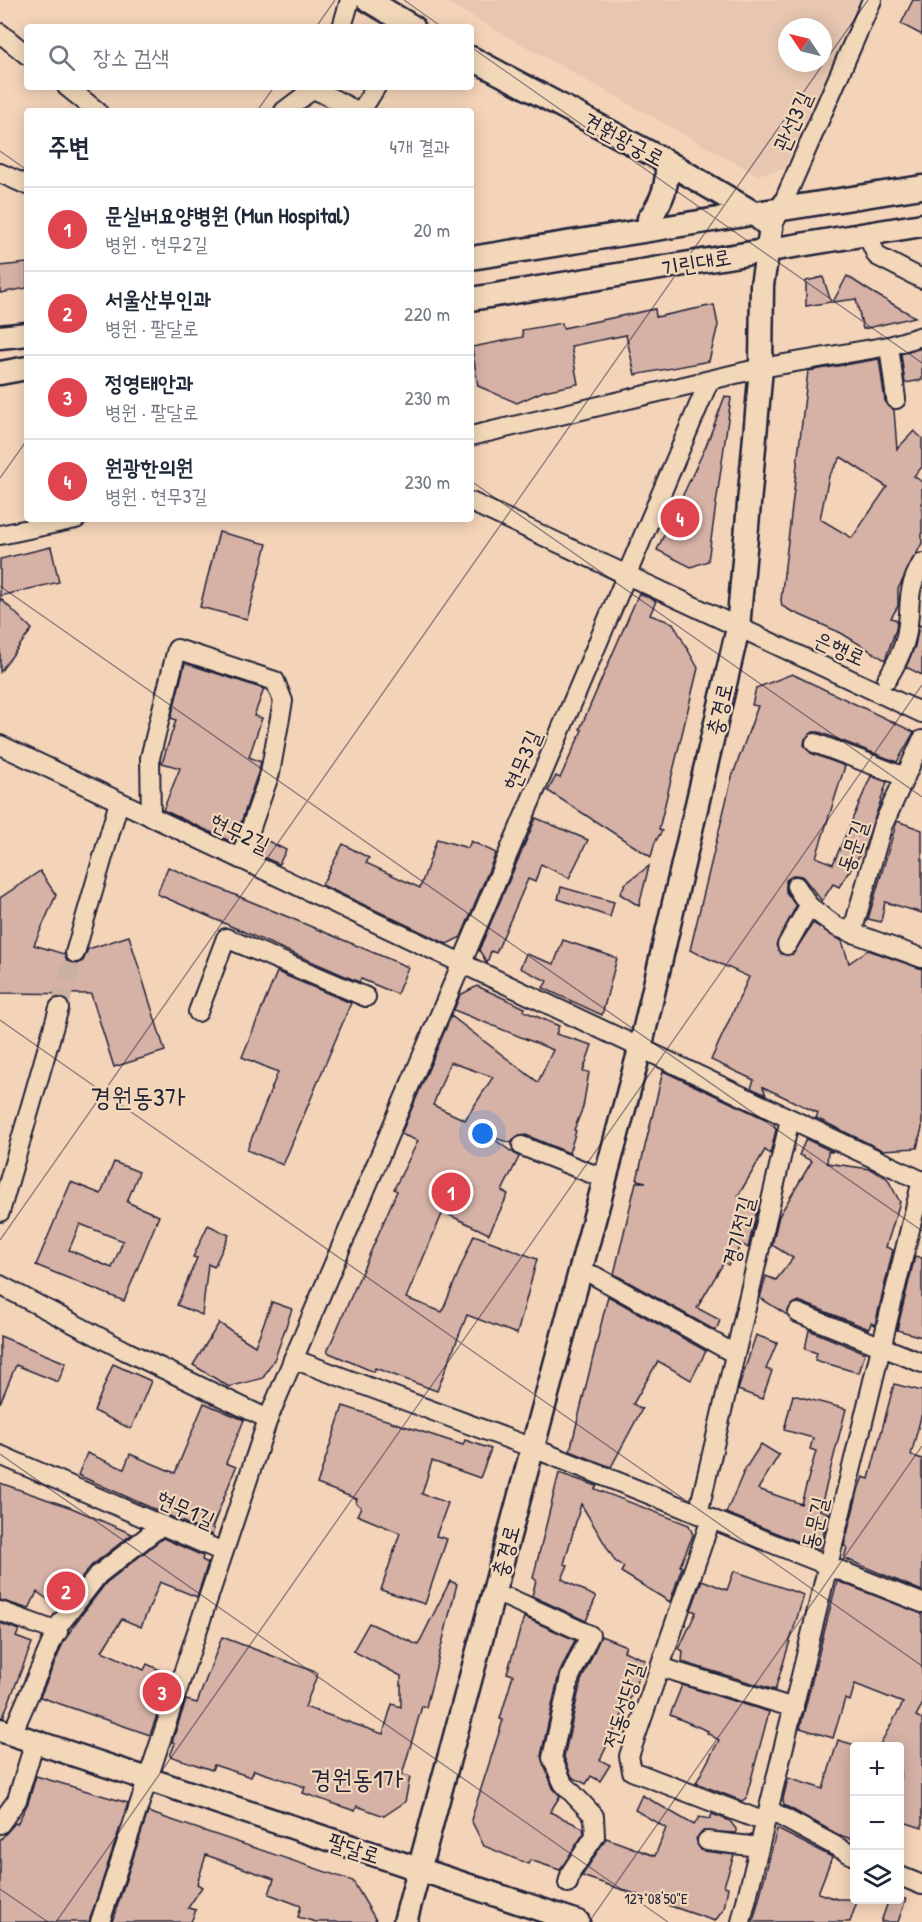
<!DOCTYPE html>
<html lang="ko">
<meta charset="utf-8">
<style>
body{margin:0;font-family:"Patrick Hand","Poor Story",sans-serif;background:#f6f6f7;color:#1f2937}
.controls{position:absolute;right:18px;bottom:18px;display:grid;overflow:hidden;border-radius:6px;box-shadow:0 3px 15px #0003}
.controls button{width:54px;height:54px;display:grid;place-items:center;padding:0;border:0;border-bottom:2px solid #e0e1e3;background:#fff;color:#1f2937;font:30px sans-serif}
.compass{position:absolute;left:778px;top:18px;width:54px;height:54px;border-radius:50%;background:#fff;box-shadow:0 3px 15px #0003;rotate:305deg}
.you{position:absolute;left:483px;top:1134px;width:21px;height:21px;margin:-15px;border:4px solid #fff;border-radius:50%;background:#1a73e8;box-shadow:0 0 0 9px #1a73e833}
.badge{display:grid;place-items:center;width:39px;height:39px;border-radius:50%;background:#7c3aed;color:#fff;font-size:20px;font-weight:700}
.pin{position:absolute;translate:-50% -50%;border:3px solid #fff;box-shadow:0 2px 6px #0006}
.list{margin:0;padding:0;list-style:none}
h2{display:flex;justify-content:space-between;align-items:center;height:78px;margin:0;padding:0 24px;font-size:26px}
h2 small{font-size:20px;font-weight:400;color:#747a83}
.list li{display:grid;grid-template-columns:39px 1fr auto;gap:18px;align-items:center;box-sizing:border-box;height:84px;padding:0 24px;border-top:2px solid #e0e1e3}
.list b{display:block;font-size:22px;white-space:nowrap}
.list p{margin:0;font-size:20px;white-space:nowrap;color:#747a83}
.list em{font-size:20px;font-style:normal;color:#747a83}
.icon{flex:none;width:33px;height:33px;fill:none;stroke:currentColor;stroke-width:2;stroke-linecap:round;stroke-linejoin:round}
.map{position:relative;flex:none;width:922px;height:1922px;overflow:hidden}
.search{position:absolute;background:#fff;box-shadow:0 3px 15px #0003;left:24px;top:24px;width:450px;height:66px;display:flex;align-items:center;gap:15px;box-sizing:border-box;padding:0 21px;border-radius:6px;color:#747a83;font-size:22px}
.panel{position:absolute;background:#fff;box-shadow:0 3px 15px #0003;left:24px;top:108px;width:450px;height:414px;border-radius:6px}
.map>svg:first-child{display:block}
.built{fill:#e7c7b1;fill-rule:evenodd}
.building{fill:#d6b1a6;stroke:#22223b;stroke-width:1.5;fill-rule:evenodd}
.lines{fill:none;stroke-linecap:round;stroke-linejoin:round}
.minor-tunnel{stroke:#cab0a0;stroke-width:18;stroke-dasharray:18 9;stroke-linecap:butt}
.minor-casing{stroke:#22223b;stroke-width:22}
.tertiary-casing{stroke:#22223b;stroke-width:27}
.minor{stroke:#f2d8b9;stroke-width:18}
.tertiary{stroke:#f2d8b9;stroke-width:22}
.ticks{fill:none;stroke:#22223b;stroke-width:1.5;stroke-opacity:0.45}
.labels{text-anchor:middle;stroke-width:4.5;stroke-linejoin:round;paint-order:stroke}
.street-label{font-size:22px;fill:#22223b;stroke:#f2d8b9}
.quarter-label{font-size:26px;fill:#22223b;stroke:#f2d8b9}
.ticks-label{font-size:15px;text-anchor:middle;fill:#22223b;stroke:#f2d8b9;stroke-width:4.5;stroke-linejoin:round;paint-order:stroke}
</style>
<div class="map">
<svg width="922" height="1922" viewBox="0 0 922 1922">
<rect width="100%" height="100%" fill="#f4d4b9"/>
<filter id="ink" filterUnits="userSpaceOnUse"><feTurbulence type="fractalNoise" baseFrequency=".0167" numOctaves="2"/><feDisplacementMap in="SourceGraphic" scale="12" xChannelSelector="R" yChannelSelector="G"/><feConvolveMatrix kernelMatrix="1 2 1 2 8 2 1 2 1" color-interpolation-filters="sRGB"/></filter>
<g filter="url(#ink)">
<path class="built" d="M 442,0 L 861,0 L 784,169 L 757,175 ZM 787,27 L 823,27 L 823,63 L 787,63 Z"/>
<g class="building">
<polygon points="913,0 922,0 922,35 901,24"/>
<polygon points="27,263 27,288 0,293 0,266"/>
<polygon points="847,276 870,291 915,317 863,329 856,299 833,302"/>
<polygon points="823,277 831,302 806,306 806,281"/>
<polygon points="714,305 718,325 709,361 635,375 626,335 571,346 578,384 544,391 517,403 478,386 472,347 523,337 522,330 562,323 563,328 655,309 656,317"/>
<polygon points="922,348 922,380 905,383 901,354"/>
<path d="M 879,359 L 885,401 L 894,410 L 897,449 L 914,431 L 922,438 L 922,467 L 914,476 L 922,482 L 922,543 L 898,589 L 898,606 L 891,618 L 897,620 L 896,629 L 885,660 L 841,633 L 791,611 L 782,606 L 781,600 L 808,371 ZM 841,457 L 887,487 L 852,538 L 820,519 L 829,476 Z"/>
<polygon points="725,396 731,398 708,561 691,567 657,550 706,446"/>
<polygon points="219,532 267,544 247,619 200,607"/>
<polygon points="51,547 59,582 0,596 0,559"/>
<polygon points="639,593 656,601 650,615 673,623 698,668 659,829 662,831 655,842 651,857 548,791 556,776 560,778 582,730 580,729"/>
<polygon points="0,598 32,629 0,672"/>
<polygon points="919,625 922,626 922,675 906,667 915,646"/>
<polygon points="185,663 264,689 254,716 262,718 249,757 261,762 259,770 234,843 163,810 180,768 162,763 176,720 171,718"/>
<polygon points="792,674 914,732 897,762 819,732 813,732 805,739 804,745 811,753 845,766 816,857 833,864 871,776 887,782 865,847 839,887 833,884 822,901 802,876 795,875 786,880 786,892 796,906 776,945 781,954 793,954 813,923 842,941 849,963 868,950 922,969 922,1128 917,1148 882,1150 816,1118 818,1113 763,1087 766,1095 751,1088 754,1080 711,1060 749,977 690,950 732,777 758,706 752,705 756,688"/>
<polygon points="536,818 588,840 569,878 541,864 535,882 528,879 496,953 491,951 487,963 479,950"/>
<polygon points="897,821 922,830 922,913 885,902 881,922 868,919"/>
<polygon points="260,837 286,850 279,864 254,853"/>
<polygon points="437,839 468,848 471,841 496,853 461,937 447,944 322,885 343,844 369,858 366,863 420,888"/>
<polygon points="649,866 639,906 620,894 625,884"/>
<polygon points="168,867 408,967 397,994 361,979 359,982 157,894"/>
<polygon points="40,871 56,895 34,945 64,954 67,961 77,964 83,961 88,949 129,936 165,1051 114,1067 91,994 0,993 0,898"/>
<polygon points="561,887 614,902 610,917 558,899"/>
<polygon points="563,940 617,958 602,1015 543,988 547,981 520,968 526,954 554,964"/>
<polygon points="277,972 351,1003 283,1165 247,1150 278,1072 242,1057"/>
<path d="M 477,986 L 525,1008 L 524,1011 L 559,1026 L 556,1034 L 592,1045 L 583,1071 L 589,1072 L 583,1107 L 574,1130 L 576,1131 L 569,1153 L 526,1135 L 516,1137 L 511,1143 L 491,1137 L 519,1157 L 502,1191 L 508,1194 L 489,1234 L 443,1212 L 406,1298 L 442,1312 L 474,1235 L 537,1259 L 517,1334 L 467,1315 L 437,1391 L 375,1368 L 374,1372 L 327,1352 L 397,1191 L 394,1189 L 418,1141 L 401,1134 L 451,1016 L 538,1082 L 553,1050 L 454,1010 L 460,995 ZM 450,1062 L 493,1077 L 465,1120 L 433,1105 Z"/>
<polygon points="663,1071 774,1123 776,1130 770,1154 765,1150 738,1196 758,1206 748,1248 742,1244 728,1265 724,1262 697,1308 720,1320 716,1331 614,1274 636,1182 646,1182 637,1180"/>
<polygon points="806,1139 833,1152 828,1152 827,1163 870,1169 887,1178 900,1202 886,1247 893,1250 875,1325 871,1323 869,1329 799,1301 791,1305 787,1315 760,1298 766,1276 776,1280 793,1258 772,1245 779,1216 812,1161 799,1155"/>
<path d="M 114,1162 L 139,1172 L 127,1202 L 159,1216 L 124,1301 L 36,1265 L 71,1182 L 101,1194 ZM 80,1224 L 123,1241 L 112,1268 L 69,1250 Z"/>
<polygon points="208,1225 229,1235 214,1267 208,1264 202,1315 177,1305 197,1258 193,1257"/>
<polygon points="915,1256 922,1258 922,1337 897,1330"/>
<polygon points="608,1296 706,1351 691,1380 658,1361 633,1404 642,1409 611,1467 570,1451"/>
<polygon points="272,1302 292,1309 275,1358 263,1378 229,1387 193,1365 219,1323 255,1346"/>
<polygon points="809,1330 865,1353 859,1373 815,1360 817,1353 805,1349"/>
<polygon points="756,1335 777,1343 766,1369 772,1371 762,1399 738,1390"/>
<polygon points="0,1336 66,1363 58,1382 16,1365 0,1403"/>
<polygon points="113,1364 151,1381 131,1429 94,1411"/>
<polygon points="894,1384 922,1391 922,1413 911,1455 922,1459 922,1591 844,1558 847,1547 844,1546 859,1487 863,1477 869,1479"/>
<polygon points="793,1395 846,1409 820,1510 829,1513 819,1550 726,1513 745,1469 761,1444 779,1455 758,1489 801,1504 816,1451 810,1449 813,1438 784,1430"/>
<polygon points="204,1403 244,1420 226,1463 236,1467 212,1528 214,1529 212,1535 78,1475 87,1453 124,1469 130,1454 175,1473"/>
<polygon points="343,1406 463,1445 465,1440 491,1449 480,1478 432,1461 422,1494 448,1503 436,1536 447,1539 425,1604 381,1590 400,1533 357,1515 361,1507 356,1503 357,1499 317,1484"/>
<polygon points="559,1473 597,1486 595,1489 689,1525 693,1535 680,1566 682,1567 670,1602 621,1572 624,1567 615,1561 581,1504 564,1564 568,1565 562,1579 596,1597 586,1621 532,1596 536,1580 533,1578"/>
<polygon points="0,1483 72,1508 132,1534 91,1566 59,1607 37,1592 29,1609 0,1600"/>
<polygon points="163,1538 203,1556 202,1560 208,1563 197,1597 160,1582 141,1627 122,1619 102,1651 144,1670 147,1664 171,1675 150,1735 40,1697 64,1641 76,1622 106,1583"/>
<polygon points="734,1571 804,1595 775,1690 682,1662 683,1651 679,1649 696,1612 691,1610 702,1580 727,1590"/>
<polygon points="450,1581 457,1584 426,1707 422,1706 402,1775 410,1777 405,1802 384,1816 357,1806 355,1811 303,1793 305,1787 254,1770 251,1777 214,1765 212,1770 170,1756 175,1743 172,1742 186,1700 197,1703 222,1637 318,1673 305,1707 383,1734 392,1704 401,1707 401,1676 353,1651 369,1623 418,1645"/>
<polygon points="837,1581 922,1614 922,1705 916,1716 922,1719 922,1828 900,1821 900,1746 879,1746 903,1703 855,1684 850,1701 845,1699 833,1738 800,1728"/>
<polygon points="524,1617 575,1640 559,1674 541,1756 553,1788 560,1796 550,1812 583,1828 584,1833 560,1870 530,1860 528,1864 484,1846 471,1820 503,1720 500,1719 513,1675 507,1673"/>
<polygon points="0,1623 19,1630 16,1637 32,1643 3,1717 0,1717"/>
<polygon points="601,1636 626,1646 624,1651 645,1660 629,1701 600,1760 610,1765 600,1781 591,1776 586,1784 572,1777 564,1757 581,1681"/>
<polygon points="682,1685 769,1712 746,1798 742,1801 696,1783 719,1740 707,1733 708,1731 670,1715"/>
<polygon points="838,1740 855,1745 855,1840 839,1835 784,1805 783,1799 788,1778 823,1789"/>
<polygon points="36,1776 128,1803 89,1922 0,1922 0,1840 15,1823 17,1824 28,1803"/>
<polygon points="642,1795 694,1825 699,1817 710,1819 712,1814 730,1821 736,1829 736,1833 703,1831 696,1839 701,1850 734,1855 724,1886 728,1887 724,1909 715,1921 582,1876 606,1838 655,1856 666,1828 635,1810"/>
<polygon points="148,1812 353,1881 377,1922 316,1922 298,1917 301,1906 269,1894 274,1879 206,1855 197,1884 202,1887 188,1908 196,1910 191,1922 112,1922"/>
<polygon points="777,1829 832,1857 818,1893 837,1899 858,1899 850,1922 753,1922"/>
<polygon points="889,1899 906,1899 898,1922 881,1922"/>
</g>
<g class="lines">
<polyline class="minor-tunnel" points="59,1008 75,953"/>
<defs>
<g id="minor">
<polyline points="342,27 350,0"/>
<polyline points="0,33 27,55"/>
<polyline points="67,87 97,111"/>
<polyline points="314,89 357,111"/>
<polyline points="284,111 316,87"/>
<polyline points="361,111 376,87"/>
<polyline points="0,173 27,185"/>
<polyline points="776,219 872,0"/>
<polyline points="866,233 877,256 922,279"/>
<polyline points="889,346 896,399"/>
<polyline points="471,436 761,368 889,346 922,336"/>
<polyline points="471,502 922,713"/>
<polyline points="0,535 76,519"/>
<path d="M 887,679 C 895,666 905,646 907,631 C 912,601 905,593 922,563"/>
<polyline points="815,743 905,777"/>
<polyline points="0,745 922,1181"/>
<polyline points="151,817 150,758 177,649 275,681 283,701 270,773 240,859"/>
<polyline points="796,886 809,906 837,927 922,958"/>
<polyline points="852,933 882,827 922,740"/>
<polyline points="787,945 809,906"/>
<polyline points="75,953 119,802"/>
<polyline points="198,1012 226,938 366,997"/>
<polyline points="522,1146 605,1179"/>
<polyline points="0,1212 59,1008"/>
<polyline points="595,1276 733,1353"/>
<polyline points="0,1285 126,1351 268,1419"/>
<polyline points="798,1313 922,1363"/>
<polyline points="293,1359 533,1448 922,1603"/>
<polyline points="0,1455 223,1552"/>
<polyline points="698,1514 790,1119"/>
<polyline points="711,1519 629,1756 632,1771 765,1822"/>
<polyline points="509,1598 590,1635 570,1677 552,1758 563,1783 594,1816 595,1836 571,1872 568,1883"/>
<polyline points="0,1611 58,1632"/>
<polyline points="660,1667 794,1708"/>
<polyline points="12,1734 59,1625 98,1575 162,1525"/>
<polyline points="769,1810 854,1856"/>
<polyline points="0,1824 17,1800 35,1741"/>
<polyline points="707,1841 759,1847"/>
<polyline points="900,1876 922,1885"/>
<polyline points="100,1922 268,1419 709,381"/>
<polyline points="741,1922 922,1180"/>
</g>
<g id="tertiary">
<polyline points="368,0 413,27"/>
<path d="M 652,228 L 649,219 C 663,200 668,185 667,162"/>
<polyline points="471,258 922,187"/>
<polyline points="471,299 922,225"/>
<polyline points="0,337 27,334"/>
<polyline points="0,373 27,368"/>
<polyline points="0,1730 578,1922"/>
<polyline points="405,1922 640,1049 738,628 761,368 762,285 771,228 752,212 667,162 471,58"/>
</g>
</defs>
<use href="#minor" class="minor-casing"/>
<use href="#tertiary" class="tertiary-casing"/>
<use href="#minor" class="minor"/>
<use href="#tertiary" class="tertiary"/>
</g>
</g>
<path class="ticks" d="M 404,0 L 442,27M 316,27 L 335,0M 471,47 L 922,363M 257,111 L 274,87M 0,151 L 27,170M 0,478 L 27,440M 471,481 L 922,797M 0,586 L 922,1231M 0,1020 L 922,1666M 0,1240 L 868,0M 0,1454 L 668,1922M 0,1889 L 48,1922M 56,1922 L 922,685M 589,1922 L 922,1446"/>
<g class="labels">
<g class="street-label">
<text transform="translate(792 121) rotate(-66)" y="8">관선3길</text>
<text transform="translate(624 139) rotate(28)" y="8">견훤왕궁로</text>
<text transform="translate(696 262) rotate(-10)" y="8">기린대로</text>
<text transform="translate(840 648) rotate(24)" y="8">은행로</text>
<text transform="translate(719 709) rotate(-77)" y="8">충경로</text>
<text transform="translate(522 760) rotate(-67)" y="8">현무3길</text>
<text transform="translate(240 833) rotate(25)" y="8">현무2길</text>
<text transform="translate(852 846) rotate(-72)" y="8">동문길</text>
<text transform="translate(738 1231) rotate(-76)" y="8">경기전길</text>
<text transform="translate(186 1509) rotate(24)" y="8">현무1길</text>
<text transform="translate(814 1523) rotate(-77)" y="8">동문길</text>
<text transform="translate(505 1551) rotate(-75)" y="8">충경로</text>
<text transform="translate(623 1705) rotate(-73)" y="8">전동성당길</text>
<text transform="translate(354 1848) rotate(18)" y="8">팔달로</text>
</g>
<g class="quarter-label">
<text x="138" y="1106">경원동3가</text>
<text x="357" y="1788">경원동1가</text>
</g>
</g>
<g class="ticks-label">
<text x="656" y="1904">127°08'50"E</text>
</g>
</svg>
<div class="controls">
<button>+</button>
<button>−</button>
<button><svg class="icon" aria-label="layers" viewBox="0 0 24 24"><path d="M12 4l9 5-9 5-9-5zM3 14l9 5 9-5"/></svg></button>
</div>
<svg class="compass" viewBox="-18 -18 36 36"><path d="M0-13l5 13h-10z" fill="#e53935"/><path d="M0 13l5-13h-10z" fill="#747a83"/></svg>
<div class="you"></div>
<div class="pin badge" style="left:451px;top:1192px;background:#e0444e">1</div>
<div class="pin badge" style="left:66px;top:1591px;background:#e0444e">2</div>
<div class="pin badge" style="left:162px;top:1692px;background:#e0444e">3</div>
<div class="pin badge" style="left:680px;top:518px;background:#e0444e">4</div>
<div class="search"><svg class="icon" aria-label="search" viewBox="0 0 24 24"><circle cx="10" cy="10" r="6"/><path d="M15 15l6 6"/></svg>장소 검색</div>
<section class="panel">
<h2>주변<small>4개 결과</small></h2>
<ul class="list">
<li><span class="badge" style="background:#e0444e">1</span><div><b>문실버요양병원 (Mun Hospital)</b><p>병원 · 현무2길</p></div><em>20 m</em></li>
<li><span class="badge" style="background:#e0444e">2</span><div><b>서울산부인과</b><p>병원 · 팔달로</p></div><em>220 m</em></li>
<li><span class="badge" style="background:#e0444e">3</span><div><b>정영태안과</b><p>병원 · 팔달로</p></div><em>230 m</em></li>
<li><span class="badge" style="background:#e0444e">4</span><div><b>원광한의원</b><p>병원 · 현무3길</p></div><em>230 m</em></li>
</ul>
</section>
</div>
